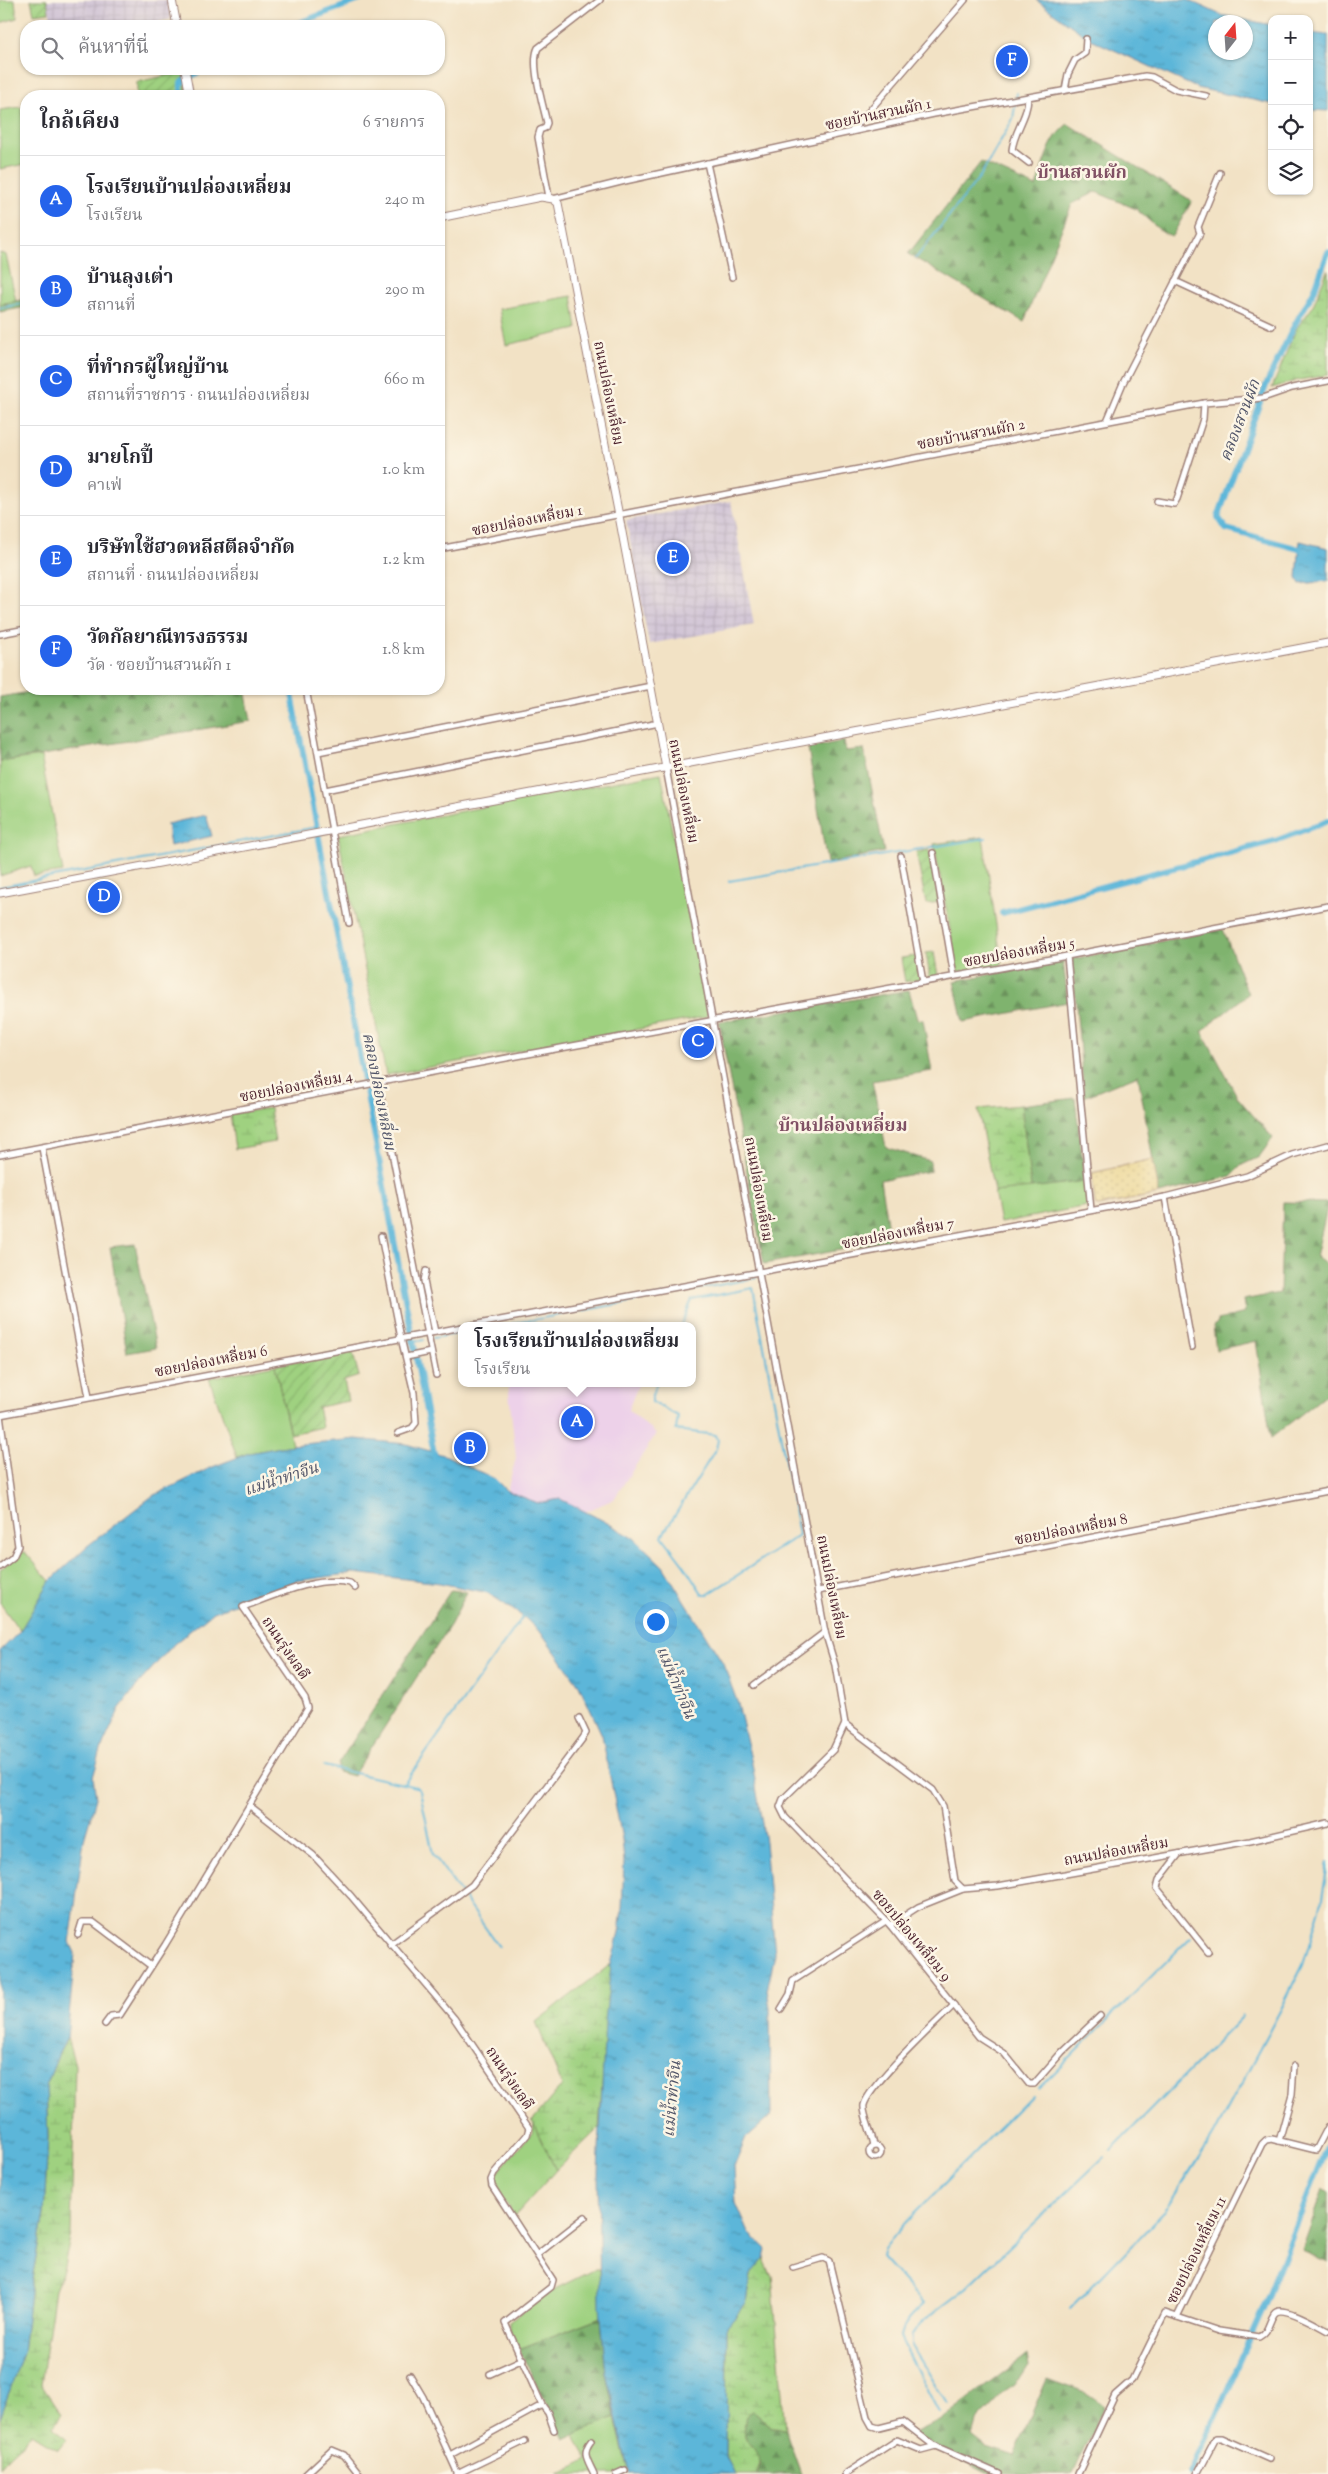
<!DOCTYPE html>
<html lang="th">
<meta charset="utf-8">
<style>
body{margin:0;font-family:"Sorts Mill Goudy","Noto Serif Thai",serif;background:#f2f2f3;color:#2b2b33}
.controls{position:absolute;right:15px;top:15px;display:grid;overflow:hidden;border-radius:10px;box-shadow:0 1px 4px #0004}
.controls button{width:45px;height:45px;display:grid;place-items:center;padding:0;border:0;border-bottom:1px solid #e1e1e2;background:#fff;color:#2b2b33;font:25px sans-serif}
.compass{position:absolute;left:1208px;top:15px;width:45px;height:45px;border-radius:50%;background:#fff;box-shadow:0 1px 4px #0004;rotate:17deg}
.you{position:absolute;left:655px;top:1621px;width:18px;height:18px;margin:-12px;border:4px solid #fff;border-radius:50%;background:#1a73e8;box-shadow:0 0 0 8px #1a73e833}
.badge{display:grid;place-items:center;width:32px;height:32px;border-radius:50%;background:#2563eb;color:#fff;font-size:16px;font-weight:700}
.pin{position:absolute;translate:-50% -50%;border:2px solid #fff;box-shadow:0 1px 5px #0006}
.popup{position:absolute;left:458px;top:1322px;width:238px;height:65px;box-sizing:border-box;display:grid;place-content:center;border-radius:10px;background:#fff;filter:drop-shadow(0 1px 4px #0005);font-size:16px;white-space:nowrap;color:#7c7c81}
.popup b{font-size:19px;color:#2b2b33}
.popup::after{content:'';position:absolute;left:50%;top:100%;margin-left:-10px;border:10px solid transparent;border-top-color:#fff}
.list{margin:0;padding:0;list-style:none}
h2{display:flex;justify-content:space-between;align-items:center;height:65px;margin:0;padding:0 20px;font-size:21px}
h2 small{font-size:16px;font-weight:400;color:#7c7c81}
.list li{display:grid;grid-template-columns:32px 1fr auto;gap:15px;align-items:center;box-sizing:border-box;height:90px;padding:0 20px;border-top:1px solid #e1e1e2}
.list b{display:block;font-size:19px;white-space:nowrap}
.list p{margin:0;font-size:16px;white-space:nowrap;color:#7c7c81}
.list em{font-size:16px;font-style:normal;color:#7c7c81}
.icon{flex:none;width:28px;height:28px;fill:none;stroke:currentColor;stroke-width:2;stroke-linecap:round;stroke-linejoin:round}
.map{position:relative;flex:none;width:1328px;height:2474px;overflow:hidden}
.search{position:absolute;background:#fff;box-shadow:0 1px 4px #0004;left:20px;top:20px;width:425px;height:55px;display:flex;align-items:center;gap:12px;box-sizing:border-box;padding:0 18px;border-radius:20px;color:#7c7c81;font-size:19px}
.panel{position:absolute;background:#fff;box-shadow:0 1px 4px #0004;left:20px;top:90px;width:425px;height:605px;border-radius:20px}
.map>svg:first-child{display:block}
.built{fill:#edd1e9}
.industrial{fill:url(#industrial-grid)}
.grass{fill:#9fd180;stroke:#747856}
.forest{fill:url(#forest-firs);stroke:#64694c}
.wetland{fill:url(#wetland-marsh);stroke:#747856}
.sand{fill:url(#sand-dots);stroke:#9c7c64}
.garden{fill:url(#garden-furrows);stroke:#747856}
.water{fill:url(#water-ripples);stroke:#526a82;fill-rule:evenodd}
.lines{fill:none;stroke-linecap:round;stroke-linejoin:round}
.stream{stroke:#5bb6d9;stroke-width:2}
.canal{stroke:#5bb6d9;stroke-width:6}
.street-casing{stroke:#9e8078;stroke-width:8}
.secondary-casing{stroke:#9e8078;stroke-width:9}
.street{stroke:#fff;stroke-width:5}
.secondary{stroke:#fff;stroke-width:7}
.labels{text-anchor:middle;stroke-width:5;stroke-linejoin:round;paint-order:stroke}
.street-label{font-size:15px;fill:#4a1f2b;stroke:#fcf5e5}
.water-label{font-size:16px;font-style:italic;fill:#505468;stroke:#fcf5e5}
.quarter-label{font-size:18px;font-weight:bold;fill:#805064;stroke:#fcf5e5}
</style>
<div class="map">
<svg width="1328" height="2474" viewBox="0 0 1328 2474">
<defs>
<pattern id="industrial-grid" width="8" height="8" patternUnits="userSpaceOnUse" patternTransform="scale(1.25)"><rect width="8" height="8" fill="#ccbfd4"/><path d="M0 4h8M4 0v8" fill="none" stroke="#b1a4b6"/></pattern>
<pattern id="forest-firs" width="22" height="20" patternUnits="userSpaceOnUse" patternTransform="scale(1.25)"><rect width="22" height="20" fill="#7fb36e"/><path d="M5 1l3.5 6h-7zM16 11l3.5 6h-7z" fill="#6a915b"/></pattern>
<pattern id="wetland-marsh" width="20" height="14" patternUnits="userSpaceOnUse" patternTransform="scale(1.25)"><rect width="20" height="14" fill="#9fd180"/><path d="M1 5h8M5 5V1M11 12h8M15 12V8" fill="none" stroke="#8ab36f"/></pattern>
<pattern id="sand-dots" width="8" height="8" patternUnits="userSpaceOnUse" patternTransform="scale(1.25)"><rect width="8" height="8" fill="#eeda9e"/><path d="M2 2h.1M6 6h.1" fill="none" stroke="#cebb88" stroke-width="1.8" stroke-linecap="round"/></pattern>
<pattern id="garden-furrows" width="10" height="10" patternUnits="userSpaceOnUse" patternTransform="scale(1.25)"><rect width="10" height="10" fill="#9fd180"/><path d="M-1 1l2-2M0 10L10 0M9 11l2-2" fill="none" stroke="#8ab36f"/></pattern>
<pattern id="water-ripples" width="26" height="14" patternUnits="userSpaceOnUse" patternTransform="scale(1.25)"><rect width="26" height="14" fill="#5bb6d9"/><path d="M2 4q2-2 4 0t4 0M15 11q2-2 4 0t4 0" fill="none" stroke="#4d93b0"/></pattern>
</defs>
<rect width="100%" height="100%" fill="#fcf5e5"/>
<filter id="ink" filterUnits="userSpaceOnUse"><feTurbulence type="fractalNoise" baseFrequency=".02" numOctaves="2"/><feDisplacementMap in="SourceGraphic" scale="10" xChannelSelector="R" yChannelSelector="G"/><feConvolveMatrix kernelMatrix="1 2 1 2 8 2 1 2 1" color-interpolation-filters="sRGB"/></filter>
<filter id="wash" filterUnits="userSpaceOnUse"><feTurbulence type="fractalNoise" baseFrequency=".0096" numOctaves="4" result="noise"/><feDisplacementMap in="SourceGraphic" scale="20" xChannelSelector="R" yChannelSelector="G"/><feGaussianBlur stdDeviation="1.12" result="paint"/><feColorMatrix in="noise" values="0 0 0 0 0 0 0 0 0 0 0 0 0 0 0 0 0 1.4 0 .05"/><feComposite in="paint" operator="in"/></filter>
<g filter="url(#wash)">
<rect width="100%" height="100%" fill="#f2e2c5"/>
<polygon class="built" points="508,1383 639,1383 628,1410 656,1434 614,1499 585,1512 560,1499 538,1503 507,1491 516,1458"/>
<g class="industrial">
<polygon points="47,0 167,0 171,19 142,26 53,26"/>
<polygon points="731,501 754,625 649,644 626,520"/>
</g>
<g class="grass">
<polygon points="0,0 15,0 17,18 0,23"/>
<polygon points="21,107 26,129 26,164 0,169 0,110"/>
<polygon points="0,253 6,255 16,301 0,304"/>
<polygon points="572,296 577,329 506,345 499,309"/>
<polygon points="41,756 63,872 34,876 31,866 0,876 0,762"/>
<polygon points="661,773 708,1014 705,1017 386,1075 338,835"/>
<polygon points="983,837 1002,965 958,972 934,844"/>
<polygon points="1085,1181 1087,1206 1000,1223 994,1192"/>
<polygon points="275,1365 292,1445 249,1453 237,1457 209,1378"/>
<polygon points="25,1552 50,1581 20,1631 0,1603 0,1570 19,1553"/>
<polygon points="534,2125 556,2170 515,2216 493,2185 494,2176 532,2133"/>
<polygon points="595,2269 599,2269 601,2317 519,2349 509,2329 509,2322 553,2290"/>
<polygon points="615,2417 628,2471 621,2474 559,2474 588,2459 574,2435"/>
</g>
<g class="forest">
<path d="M 1068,124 L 1192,201 L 1172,236 L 1162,232 L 1136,209 L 1096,192 L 1072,204 L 1024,322 L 908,254 L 981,162 L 1036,187 C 1043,166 1049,137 1068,124 Z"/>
<polygon points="26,299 26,307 0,312 0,304"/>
<polygon points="47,689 245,689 251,721 0,762 0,697"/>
<polygon points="844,741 846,751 864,749 884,852 827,863 808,748"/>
<polygon points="1223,929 1248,994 1202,1031 1238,1098 1273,1138 1259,1157 1242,1165 1231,1176 1159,1194 1138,1075 1084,1097 1072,959"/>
<polygon points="1063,961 1068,1002 963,1022 954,981"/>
<polygon points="909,990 917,1019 923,1020 932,1071 872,1081 886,1147 930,1161 931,1171 880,1180 890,1241 764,1264 719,1022"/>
<polygon points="1075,1098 1085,1181 1031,1188 1021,1105"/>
<polygon points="1283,1202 1328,1203 1316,1257 1328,1266 1328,1393 1271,1438 1256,1341 1216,1350 1213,1326 1218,1323 1218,1320 1245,1313 1243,1300 1280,1293"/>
<polygon points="135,1244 156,1348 127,1353 110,1247"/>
<polygon points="451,1590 467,1592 451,1624 353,1776 338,1772 338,1764"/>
<polygon points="1323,2190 1328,2192 1328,2261 1302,2250"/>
<polygon points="601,2317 606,2373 615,2417 564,2440 519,2349"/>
<polygon points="1027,2355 1029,2367 976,2422 972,2436 986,2447 1014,2456 1047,2379 1085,2393 1104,2406 1073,2474 991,2474 911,2435 939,2421"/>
<polygon points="753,2410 773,2428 785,2429 801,2474 757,2474 760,2464 743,2431 744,2416"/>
</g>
<g class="wetland">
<polygon points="1328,269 1328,375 1299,380 1272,388 1296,329 1312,308"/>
<polygon points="1021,1105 1031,1188 994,1192 978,1109"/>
<polygon points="270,1108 275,1142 235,1149 230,1114"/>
<polygon points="611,1964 599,2128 556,2170 532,2121 562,2085 536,2022"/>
<path d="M 67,2038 L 75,2065 L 71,2234 L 63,2270 L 55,2290 L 41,2384 L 61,2414 L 54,2427 L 67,2439 L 58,2450 L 32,2434 C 21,2446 8,2453 0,2467 L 0,2419 L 23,2352 L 31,2284 L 44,2214 L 48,2137 L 46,2086 L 59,2053 Z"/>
<path d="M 764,2258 L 772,2276 L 785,2429 L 773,2428 L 753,2410 L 745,2416 C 744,2420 743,2425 744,2429 C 745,2446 765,2450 757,2474 L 735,2474 L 726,2457 L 727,2326 L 746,2303 L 750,2275 Z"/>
</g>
<polygon class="sand" points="1153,1159 1159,1194 1098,1206 1095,1205 1092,1173"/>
<g class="garden">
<polygon points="31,0 47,0 49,12 34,14"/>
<polygon points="183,72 188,96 137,96 137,82"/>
<polygon points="929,850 939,902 926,904 916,852"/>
<polygon points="934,952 938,976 930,978 926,953"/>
<polygon points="916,956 921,979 905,982 901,958"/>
<polygon points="352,1350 359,1376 344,1381 348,1401 318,1407 322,1427 290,1434 275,1365"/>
</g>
<g class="water">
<path d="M 1036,0 L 1188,0 L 1221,15 L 1272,25 L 1272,104 L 1197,88 L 1088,38 ZM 1216,22 L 1246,22 L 1246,52 L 1216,52 Z"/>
<polygon points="1309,33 1328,35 1328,111 1309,110"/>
<polygon points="1300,541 1328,548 1328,581 1300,584 1297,578"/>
<polygon points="206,815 212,836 170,846 167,824"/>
<polygon points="356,1439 406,1444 447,1456 495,1479 507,1491 538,1503 560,1499 600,1519 634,1538 663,1566 685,1602 723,1663 738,1704 753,1768 765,1842 775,1954 767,1990 770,2008 771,2116 746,2138 734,2167 736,2203 749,2233 766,2249 764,2258 750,2275 746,2303 727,2326 726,2457 735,2474 629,2474 606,2373 600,2307 598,2172 605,2022 611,1964 619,1933 622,1908 624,1862 622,1839 602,1735 579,1685 543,1635 525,1618 488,1593 440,1583 354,1573 297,1581 213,1612 174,1644 140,1682 120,1708 102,1747 93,1777 96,1798 84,1840 70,1942 75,1953 67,2038 59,2053 46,2086 48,2137 44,2214 31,2284 23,2352 0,2419 0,1651 20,1631 50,1581 86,1547 151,1497 210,1468 249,1453 292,1445"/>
</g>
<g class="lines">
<g class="stream">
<polyline points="916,258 981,175 1013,119 1017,93"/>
<polyline points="0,308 26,303"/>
<polyline points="729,881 986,838"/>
<polyline points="0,887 317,827"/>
<polyline points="677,1293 756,1278"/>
<polyline points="500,1326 667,1295"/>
<polyline points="433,1338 462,1333"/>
<polyline points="413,1342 424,1340"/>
<polyline points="657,1383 652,1395 652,1402 678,1416 676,1430 716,1435 718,1440 716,1449 662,1536 684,1565 703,1595 707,1595 799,1535 753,1288 692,1300 681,1326"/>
<polyline points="324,1766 416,1787 420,1791 433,1854 499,1947"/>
<polyline points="404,1784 524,1615"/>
<polyline points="1039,2088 1191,1937"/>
<polyline points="1111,2150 1243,2016"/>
<polyline points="1070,2309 1165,2211 1213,2136 1281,2009 1303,1965 1321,1905 1328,1862"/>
<polyline points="947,2404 912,2346 912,2335 923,2321 965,2289 1104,2157"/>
<path d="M 939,2413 L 900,2337 C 904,2322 913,2314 924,2304 L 882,2257 L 884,2249 L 904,2224 L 1032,2095"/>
</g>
<g class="canal">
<polyline points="290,26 360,0"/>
<polyline points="181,96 181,83 203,69"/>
<polyline points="1299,549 1226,529 1218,517 1267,383 1294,326 1314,291 1328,252"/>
<polyline points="291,689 435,1459"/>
<polyline points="1002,913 1275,841 1328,821"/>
<polyline points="1190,2474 1264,2307 1328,2145"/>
</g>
</g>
</g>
<g filter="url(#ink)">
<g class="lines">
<defs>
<g id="street">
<polyline points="1065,90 1068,74 1075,60 1085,53 1086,39"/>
<path d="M 1028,97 C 1028,117 1014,131 1012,150 L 1029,163"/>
<polyline points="851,132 965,0"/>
<polyline points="707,163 732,277"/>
<path d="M 549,197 L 538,137 L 540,130 L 545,128 L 547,123 C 543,105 530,63 538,48 L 600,0"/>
<polyline points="553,199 625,181 934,114 1145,76 1152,77 1176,90 1206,96"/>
<polyline points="1175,281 1272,326"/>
<polyline points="1107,421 1123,383 1200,233 1198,227 1220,173"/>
<polyline points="1157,501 1174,504 1177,499 1203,419 1204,403"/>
<polyline points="439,549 1204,403 1263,398 1292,388 1328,381"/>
<polyline points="0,634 26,629"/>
<polyline points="306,689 349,923"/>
<polyline points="318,752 651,686"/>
<polyline points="666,768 825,1632 835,1665 845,1724 933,1790 943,1806 955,1881 963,1889 998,1886 1250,1841 1328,1823"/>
<polyline points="325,790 658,723"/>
<polyline points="933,853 954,976"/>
<polyline points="901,856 923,982"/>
<polyline points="1067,956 1091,1210"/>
<polyline points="378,1082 436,1375"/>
<polyline points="42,1148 89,1397"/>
<polyline points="0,1155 517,1056 1067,956 1328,906"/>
<polyline points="1165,1197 1192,1347"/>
<polyline points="381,1236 401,1338 414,1393 416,1423 412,1428 398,1433"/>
<polyline points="426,1271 424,1281 435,1332"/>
<polyline points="467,1326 1165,1197 1247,1176 1292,1155 1328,1145"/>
<polyline points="406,1357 431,1352"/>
<polyline points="0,1415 462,1327"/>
<polyline points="0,1567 13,1557 18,1546 0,1415"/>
<polyline points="818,1591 1328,1491"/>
<polyline points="754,1685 825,1632"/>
<polyline points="845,1724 833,1750 783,1799 780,1807 785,1817 890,1925 979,2037 1004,2053 1029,2084 1034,2084 1062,2052 1100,2016"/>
<polyline points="250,1806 313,1855 351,1896 454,2018 529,2128 527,2135 494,2173 491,2180 492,2186 553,2280 551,2287 505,2323 542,2405 450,2455"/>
<polyline points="1179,1854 1159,1880 1157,1888 1208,1952"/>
<polyline points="890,1925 918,1907 963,1889"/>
<polyline points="78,1935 82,1922 93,1922 151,1966"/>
<polyline points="390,1945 472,1885 583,1738 586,1733 579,1718"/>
<polyline points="781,2009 790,1994 793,1981 886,1921"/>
<path d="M 105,2024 L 111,2016 L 120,2015 L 165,1945 L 308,1708 L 305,1698 L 243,1607 C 273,1596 319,1575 350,1583 L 355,1588"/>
<polyline points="1279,2141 1292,2094 1294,2066"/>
<path d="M 874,2146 C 873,2135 862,2113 864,2105 C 869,2085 936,2023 954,2005"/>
<circle cx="875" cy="2152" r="6"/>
<polyline points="538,2254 585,2217"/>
<polyline points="793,2267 823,2258 829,2261 867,2417 872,2426 879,2428 903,2422 933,2445 999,2474"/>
<path d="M 1177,2317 L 1219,2331 L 1259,2337 C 1269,2332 1268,2323 1274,2314 C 1281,2303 1318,2326 1328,2331"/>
<polyline points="490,2374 523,2359"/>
<polyline points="410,2375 423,2397 458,2474"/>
<polyline points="542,2405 548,2413 554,2430"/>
<path d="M 591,2441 C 581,2454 588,2460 594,2474"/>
<polyline points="306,2474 332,2450 344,2455 359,2474"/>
<polyline points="457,2474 525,2441"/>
<polyline points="616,2474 625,2470"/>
<polyline points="845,2474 897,2440 921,2450 936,2446"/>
<polyline points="1078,2474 1115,2395 1132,2380 1165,2313 1177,2317 1262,2144 1266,2140 1272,2139 1316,2150 1328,2127"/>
<polyline points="1197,2474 1216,2438 1222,2438 1269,2459"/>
</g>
<g id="secondary">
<polyline points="172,0 177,26"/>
<polyline points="185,69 190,96"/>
<polyline points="439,218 541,197 553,199 558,203 619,516 666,768"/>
<polyline points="0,893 1328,643"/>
</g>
</defs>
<use href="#street" class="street-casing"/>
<use href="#secondary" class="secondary-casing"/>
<use href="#street" class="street"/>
<use href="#secondary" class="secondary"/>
</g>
</g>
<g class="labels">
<g class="street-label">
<text transform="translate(878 114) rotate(-12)" y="5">ซอยบ้านสวนผัก 1</text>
<text transform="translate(609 393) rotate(79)" y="5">ถนนปล่องเหลี่ยม</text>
<text transform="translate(971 434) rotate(-11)" y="5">ซอยบ้านสวนผัก 2</text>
<text transform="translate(527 520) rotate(-11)" y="5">ซอยปล่องเหลี่ยม 1</text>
<text transform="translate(684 791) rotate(79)" y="5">ถนนปล่องเหลี่ยม</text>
<text transform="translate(1019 952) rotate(-10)" y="5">ซอยปล่องเหลี่ยม 5</text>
<text transform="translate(296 1086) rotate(-11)" y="5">ซอยปล่องเหลี่ยม 4</text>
<text transform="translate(759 1189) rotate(80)" y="5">ถนนปล่องเหลี่ยม</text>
<text transform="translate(898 1233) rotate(-11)" y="5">ซอยปล่องเหลี่ยม 7</text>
<text transform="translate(211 1361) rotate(-11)" y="5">ซอยปล่องเหลี่ยม 6</text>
<text transform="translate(1071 1529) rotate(-11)" y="5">ซอยปล่องเหลี่ยม 8</text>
<text transform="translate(832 1587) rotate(79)" y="5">ถนนปล่องเหลี่ยม</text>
<text transform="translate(286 1648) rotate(56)" y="5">ถนนรุ่งผลดี</text>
<text transform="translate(1116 1851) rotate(-10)" y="5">ถนนปล่องเหลี่ยม</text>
<text transform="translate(912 1935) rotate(50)" y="5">ซอยปล่องเหลี่ยม 9</text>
<text transform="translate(510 2078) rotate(56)" y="5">ถนนรุ่งผลดี</text>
<text transform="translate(1196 2250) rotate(-64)" y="5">ซอยปล่องเหลี่ยม 11</text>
</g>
<g class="water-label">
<text transform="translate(1239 420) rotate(-69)" y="6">คลองสวนผัก</text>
<text transform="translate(380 1091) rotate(79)" y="6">คลองปล่องเหลี่ยม</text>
<text transform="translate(281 1478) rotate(-18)" y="6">แม่น้ำท่าจีน</text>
<text transform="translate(677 1682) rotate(67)" y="6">แม่น้ำท่าจีน</text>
<text transform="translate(671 2099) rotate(-85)" y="6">แม่น้ำท่าจีน</text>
</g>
<g class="quarter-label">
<text x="1082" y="178">บ้านสวนผัก</text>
<text x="843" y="1131">บ้านปล่องเหลี่ยม</text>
</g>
</g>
</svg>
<div class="controls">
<button>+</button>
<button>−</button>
<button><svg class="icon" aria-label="locate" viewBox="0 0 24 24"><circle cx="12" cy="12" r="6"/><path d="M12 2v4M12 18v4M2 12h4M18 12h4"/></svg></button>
<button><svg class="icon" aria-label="layers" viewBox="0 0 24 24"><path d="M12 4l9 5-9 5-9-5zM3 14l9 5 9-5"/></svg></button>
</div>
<svg class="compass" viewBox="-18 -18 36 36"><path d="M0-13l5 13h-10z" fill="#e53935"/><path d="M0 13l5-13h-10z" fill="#7c7c81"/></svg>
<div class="you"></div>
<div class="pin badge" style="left:577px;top:1422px">A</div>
<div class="popup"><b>โรงเรียนบ้านปล่องเหลี่ยม</b>โรงเรียน</div>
<div class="pin badge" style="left:470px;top:1448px">B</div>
<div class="pin badge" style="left:698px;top:1042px">C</div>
<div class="pin badge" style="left:104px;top:897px">D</div>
<div class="pin badge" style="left:673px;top:558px">E</div>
<div class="pin badge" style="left:1012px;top:61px">F</div>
<div class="search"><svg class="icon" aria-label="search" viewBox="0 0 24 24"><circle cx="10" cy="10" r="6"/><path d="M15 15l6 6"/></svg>ค้นหาที่นี่</div>
<section class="panel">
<h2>ใกล้เคียง<small>6 รายการ</small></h2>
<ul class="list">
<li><span class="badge">A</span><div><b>โรงเรียนบ้านปล่องเหลี่ยม</b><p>โรงเรียน</p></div><em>240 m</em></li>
<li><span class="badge">B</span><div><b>บ้านลุงเต่า</b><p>สถานที่</p></div><em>290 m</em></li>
<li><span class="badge">C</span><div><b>ที่ทำกรผู้ใหญ่บ้าน</b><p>สถานที่ราชการ · ถนนปล่องเหลี่ยม</p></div><em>660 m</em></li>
<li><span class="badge">D</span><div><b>มายโกปี้</b><p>คาเฟ่</p></div><em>1.0 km</em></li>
<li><span class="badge">E</span><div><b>บริษัทใช้ฮวดหลีสตีลจำกัด</b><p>สถานที่ · ถนนปล่องเหลี่ยม</p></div><em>1.2 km</em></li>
<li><span class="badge">F</span><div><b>วัดกัลยาณีทรงธรรม</b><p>วัด · ซอยบ้านสวนผัก 1</p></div><em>1.8 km</em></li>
</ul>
</section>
</div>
